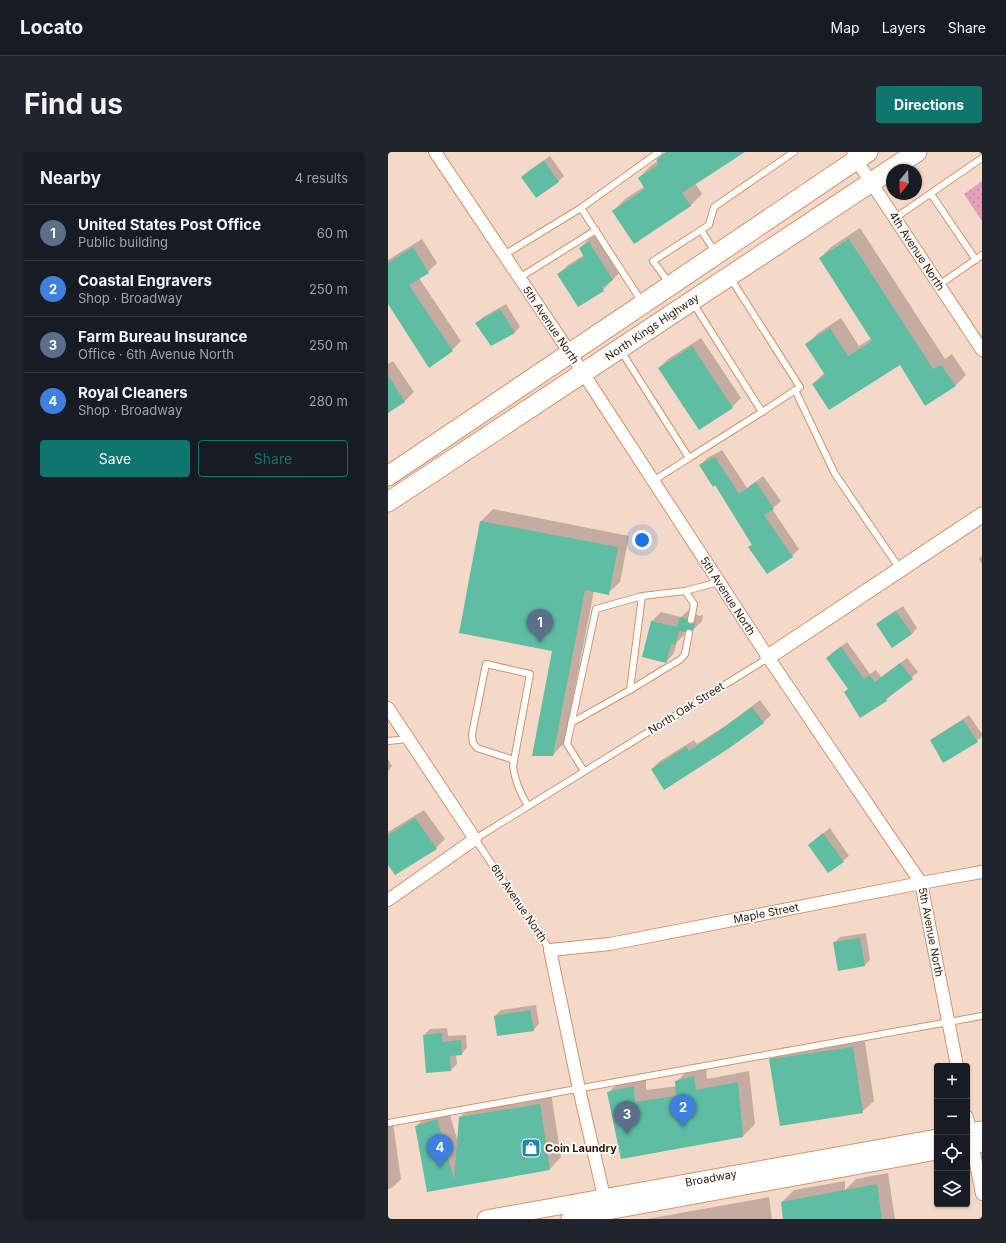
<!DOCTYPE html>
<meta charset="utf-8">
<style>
body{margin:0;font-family:Inter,sans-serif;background:#20242c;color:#f1f3f6}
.controls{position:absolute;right:12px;bottom:12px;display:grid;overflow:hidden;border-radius:4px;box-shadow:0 1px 3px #0004}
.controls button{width:36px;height:36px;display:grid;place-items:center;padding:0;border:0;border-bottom:1px solid #363941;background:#171b24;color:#f1f3f6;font:20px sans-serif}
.compass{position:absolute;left:498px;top:12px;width:36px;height:36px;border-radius:50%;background:#171b24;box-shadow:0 1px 3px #0004;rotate:198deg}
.you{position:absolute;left:254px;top:388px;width:14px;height:14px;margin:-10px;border:3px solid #fff;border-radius:50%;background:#1a73e8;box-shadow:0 0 0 6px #1a73e833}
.badge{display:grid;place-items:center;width:26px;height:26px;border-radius:50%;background:#0f766e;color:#fff;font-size:13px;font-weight:700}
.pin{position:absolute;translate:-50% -33px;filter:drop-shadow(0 1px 2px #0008)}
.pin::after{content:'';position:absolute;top:21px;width:14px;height:12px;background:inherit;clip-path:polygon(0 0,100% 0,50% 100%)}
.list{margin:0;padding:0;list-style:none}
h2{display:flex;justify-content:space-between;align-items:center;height:52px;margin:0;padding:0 16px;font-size:17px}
h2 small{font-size:13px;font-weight:400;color:#9ea1a6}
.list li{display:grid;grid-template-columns:26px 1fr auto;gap:12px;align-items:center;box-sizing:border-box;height:56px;padding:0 16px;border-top:1px solid #363941}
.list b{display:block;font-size:15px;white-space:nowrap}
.list p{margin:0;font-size:13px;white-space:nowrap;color:#9ea1a6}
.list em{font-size:13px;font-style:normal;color:#9ea1a6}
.actions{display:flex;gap:8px;padding:12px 16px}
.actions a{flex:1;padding:9px 0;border:1px solid #0f766e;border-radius:4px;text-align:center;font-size:14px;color:#0f766e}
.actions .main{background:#0f766e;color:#fff}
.icon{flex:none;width:22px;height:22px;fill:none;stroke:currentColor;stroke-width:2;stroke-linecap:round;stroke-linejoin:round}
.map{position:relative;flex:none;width:594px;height:1067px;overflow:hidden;border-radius:4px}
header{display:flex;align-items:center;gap:24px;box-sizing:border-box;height:56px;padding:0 20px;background:#171b24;border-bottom:1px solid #363941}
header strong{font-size:19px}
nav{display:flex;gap:22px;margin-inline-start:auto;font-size:14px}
.intro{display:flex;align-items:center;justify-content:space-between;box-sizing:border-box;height:96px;padding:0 24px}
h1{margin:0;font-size:28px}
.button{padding:10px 18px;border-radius:4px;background:#0f766e;color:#fff;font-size:14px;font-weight:700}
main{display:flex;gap:24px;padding:0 24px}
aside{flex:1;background:#171b24;border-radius:4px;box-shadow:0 1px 3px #0004}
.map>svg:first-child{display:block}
.green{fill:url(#green-dots)}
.shadow{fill:#0003}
.building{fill:#5fbda3}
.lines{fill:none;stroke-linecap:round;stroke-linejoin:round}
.service-casing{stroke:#d59268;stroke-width:8}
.minor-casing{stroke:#d59268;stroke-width:14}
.tertiary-casing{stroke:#d59268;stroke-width:17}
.secondary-casing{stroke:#d59268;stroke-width:19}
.primary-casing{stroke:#d59268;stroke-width:21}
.service{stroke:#fff;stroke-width:6}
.minor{stroke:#fff;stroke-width:12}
.tertiary{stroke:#fff;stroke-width:15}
.secondary{stroke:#fff;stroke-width:17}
.primary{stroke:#fff;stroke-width:19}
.labels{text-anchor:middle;stroke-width:3.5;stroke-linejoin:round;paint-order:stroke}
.street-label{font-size:11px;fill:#2f1605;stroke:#fff}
.poi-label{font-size:11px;font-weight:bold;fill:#2f1605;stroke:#fff;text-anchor:start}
</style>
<header>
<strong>Locato</strong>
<nav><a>Map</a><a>Layers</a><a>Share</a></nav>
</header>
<div class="intro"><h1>Find us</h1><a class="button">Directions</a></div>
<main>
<aside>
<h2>Nearby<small>4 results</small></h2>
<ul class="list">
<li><span class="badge" style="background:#5c6f8a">1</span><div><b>United States Post Office</b><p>Public building</p></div><em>60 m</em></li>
<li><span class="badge" style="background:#3f7fe0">2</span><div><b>Coastal Engravers</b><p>Shop · Broadway</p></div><em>250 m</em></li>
<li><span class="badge" style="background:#5c6f8a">3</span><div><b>Farm Bureau Insurance</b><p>Office · 6th Avenue North</p></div><em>250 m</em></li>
<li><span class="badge" style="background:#3f7fe0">4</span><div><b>Royal Cleaners</b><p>Shop · Broadway</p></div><em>280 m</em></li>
</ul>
<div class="actions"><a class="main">Save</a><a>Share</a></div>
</aside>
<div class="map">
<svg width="594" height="1067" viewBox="0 0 594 1067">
<defs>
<pattern id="green-dots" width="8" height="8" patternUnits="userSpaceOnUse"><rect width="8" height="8" fill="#e69ebc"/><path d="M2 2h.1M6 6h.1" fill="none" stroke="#c687a0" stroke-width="1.8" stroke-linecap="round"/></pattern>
</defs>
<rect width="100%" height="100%" fill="#f5d9c8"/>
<polygon class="green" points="594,29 594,69 576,42"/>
<g class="shadow">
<polygon points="277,0 355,0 307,31 314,42 302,54 225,59 237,47 257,34 251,26 262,14 270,9 269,8"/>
<polygon points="162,4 176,24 170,30 134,25 140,19"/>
<polygon points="472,76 557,207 564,202 578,223 567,234 512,212 425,232 437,220 419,192 430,181 453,166 471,194 484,186 432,106 443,95"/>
<polygon points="210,82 233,119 215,138 190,153 171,122 180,113 196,103 192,96 201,87"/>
<polygon points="34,87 49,111 40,120 31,126 73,189 64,198 0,149 0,108"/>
<polygon points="118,152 132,175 126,181 89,171 95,165"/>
<polygon points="313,186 353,246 344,255 271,216 280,207"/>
<polygon points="5,209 26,240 17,249 0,260 0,212"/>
<polygon points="334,298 359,336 375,324 393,349 384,357 411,397 404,404 379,420 362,395 364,392 327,332 312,313 319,306"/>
<polygon points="105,357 241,384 232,430 220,441 206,439 176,591 165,603 165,498 72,480 93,369"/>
<polygon points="594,404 594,412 591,407"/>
<polygon points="515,454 529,476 524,482 490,472 496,466"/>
<polygon points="302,457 307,458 307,461 311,464 315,463 314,469 305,478 302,475 297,478 296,483 289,490 286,501 278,510 255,504 264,469 273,460 293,465"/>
<polygon points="459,490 482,522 488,518 493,525 519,506 530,520 498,548 461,537 439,506 445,500"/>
<polygon points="372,548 383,563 375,571 264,617 272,609 306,588 309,592 340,572"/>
<polygon points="581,563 594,582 594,584 589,589 544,589 550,583"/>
<polygon points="0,607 4,614 0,619"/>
<polygon points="36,658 57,687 48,696 0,711 0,680"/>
<polygon points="442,676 461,704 455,709 421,693"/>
<polygon points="478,781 482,808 477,813 446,791 452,785"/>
<polygon points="148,853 151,872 145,878 107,864 113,858"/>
<polygon points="59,876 60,884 78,883 79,896 73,902 68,902 69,912 63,918 39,920 36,883 42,877"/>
<polygon points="476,884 486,949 474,960 382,907 393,896"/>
<polygon points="318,913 319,927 361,919 367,972 355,984 233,1006 220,941 232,929 258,923 258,938 289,934 288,930 300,918"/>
<polygon points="163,941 173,1005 162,1017 40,1039 28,974 40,963 60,956 70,990 72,965 84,953"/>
<polygon points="5,971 13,1027 4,1036 0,1037 0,972"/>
<polygon points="500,1021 507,1067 396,1067 394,1050 406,1038 457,1029 457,1038 468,1027"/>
<polygon points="381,1045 384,1067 259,1067"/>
</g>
<g class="building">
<polygon points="278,0 357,0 294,41 303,54 246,92 224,59 257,37 250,26 271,12 268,8"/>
<polygon points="156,9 171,30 148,46 133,25"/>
<polygon points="461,87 545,217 553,213 568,234 537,254 512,213 441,258 424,232 437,223 417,192 442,176 460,204 484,189 431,106"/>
<polygon points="201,90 225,128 214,135 216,139 190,155 169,122 196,105 191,96"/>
<polygon points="25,95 41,121 21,133 65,199 41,216 0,152 0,111"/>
<polygon points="112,157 127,181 103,194 87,171"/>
<polygon points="304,194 345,256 311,278 270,216"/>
<polygon points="0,223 17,250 0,261"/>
<polygon points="327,305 351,342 368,330 386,357 376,363 405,405 379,422 360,395 364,393 327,333 325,335 311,313"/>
<polygon points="92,369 230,395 221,443 197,438 165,604 144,604 164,499 71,481"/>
<polygon points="508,459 524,482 504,496 488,472"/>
<polygon points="292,465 299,467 299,470 302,472 305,472 308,469 305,479 301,477 298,478 297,480 291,479 287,493 283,492 278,511 254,505 263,469 289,475"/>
<polygon points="453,495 476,527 482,523 487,530 512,511 525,527 498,547 499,549 472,566 456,540 460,537 438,506"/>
<polygon points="364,555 376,571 340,597 276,638 263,617 298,595 301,599 331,579"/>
<polygon points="575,568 590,590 555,611 542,588"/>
<polygon points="27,666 49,697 7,723 0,713 0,683"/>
<polygon points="435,681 456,710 440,721 420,693"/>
<polygon points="472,786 477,814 450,819 445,790"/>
<polygon points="142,858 146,879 109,884 106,864"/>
<polygon points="54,881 54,890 73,888 74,903 62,904 63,919 38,921 35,883"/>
<polygon points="465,895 475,961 392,974 381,907"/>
<polygon points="306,924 308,938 350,930 355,985 233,1007 219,940 246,934 247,950 288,944 287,929"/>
<polygon points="152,952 162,1018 39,1040 27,974 49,967 66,1027 71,965"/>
<polygon points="489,1032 494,1067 395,1067 393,1050"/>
</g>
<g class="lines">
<defs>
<g id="service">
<polyline points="543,42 588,108"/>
<polyline points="193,56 271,0"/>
<polyline points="507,66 594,6"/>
<polyline points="313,78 327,100"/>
<polyline points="116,103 193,56 254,150"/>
<polyline points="131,126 208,78"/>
<polyline points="343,127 412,235 374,260"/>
<polyline points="282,132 265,109 321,73 326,55 406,0"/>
<polyline points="551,133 594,103"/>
<polyline points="233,199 301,306 374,260 305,151"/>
<polyline points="407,238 447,322 512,417"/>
<polyline points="265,329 301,306"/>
<polyline points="297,439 306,452 303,468"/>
<polyline points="242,538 293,507 297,502 301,481"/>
<polyline points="183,571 242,538 254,444"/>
<polyline points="0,589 20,587"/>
<path d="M 126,608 L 89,596 L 85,591 L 84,582 L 98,512 L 142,522 L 125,614 C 127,630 132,641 140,654"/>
<polyline points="196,619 179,592 208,457 254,444 297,439 331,430"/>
<polyline points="162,798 87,687 380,506"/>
<polyline points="0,971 594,864"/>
</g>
<g id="minor">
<polyline points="47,0 182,201 380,505 533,731 569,914"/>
<polyline points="465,3 594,198"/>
<polyline points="0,556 87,687 0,748"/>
<polyline points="579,965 594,1042"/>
<polyline points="218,1053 191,937 162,798 222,792 533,731 594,720"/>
</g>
<polyline id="tertiary" points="380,505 594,363"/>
<g id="secondary">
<polyline points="579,980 594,978"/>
<polyline points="579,994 594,991"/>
<polyline points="98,1067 549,986"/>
<polyline points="182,1067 219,1059 549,999"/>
</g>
<g id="primary">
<polyline points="0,324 480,0"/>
<polyline points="0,350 529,0"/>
</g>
</defs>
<use href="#service" class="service-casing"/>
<use href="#minor" class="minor-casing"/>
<use href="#tertiary" class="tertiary-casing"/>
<use href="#secondary" class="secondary-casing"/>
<use href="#primary" class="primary-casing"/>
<use href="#service" class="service"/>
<use href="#minor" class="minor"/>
<use href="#tertiary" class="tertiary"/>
<use href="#secondary" class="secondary"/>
<use href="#primary" class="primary"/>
</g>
<defs>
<symbol id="shop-square" viewBox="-11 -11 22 22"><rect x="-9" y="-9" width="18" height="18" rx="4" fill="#2385b0" stroke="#fff"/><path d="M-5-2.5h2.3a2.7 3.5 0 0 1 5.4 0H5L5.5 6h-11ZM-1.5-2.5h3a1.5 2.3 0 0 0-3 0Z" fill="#fff"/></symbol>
</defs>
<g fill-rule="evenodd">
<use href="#shop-square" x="132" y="985" width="22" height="22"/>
</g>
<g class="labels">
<g class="street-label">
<text transform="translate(529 99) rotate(57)" y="4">4th Avenue North</text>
<text transform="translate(163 173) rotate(56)" y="4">5th Avenue North</text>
<text transform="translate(264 175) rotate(-34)" y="4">North Kings Highway</text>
<text transform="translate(340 444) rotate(57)" y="4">5th Avenue North</text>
<text transform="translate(298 556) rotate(-32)" y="4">North Oak Street</text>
<text transform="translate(131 751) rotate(56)" y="4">6th Avenue North</text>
<text transform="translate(378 761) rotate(-11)" y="4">Maple Street</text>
<text transform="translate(543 780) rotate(79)" y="4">5th Avenue North</text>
<text transform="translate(323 1026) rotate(-10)" y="4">Broadway</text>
</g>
<g class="poi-label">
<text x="157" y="1000">Coin Laundry</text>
</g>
</g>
</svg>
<div class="controls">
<button>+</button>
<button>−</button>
<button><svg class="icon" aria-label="locate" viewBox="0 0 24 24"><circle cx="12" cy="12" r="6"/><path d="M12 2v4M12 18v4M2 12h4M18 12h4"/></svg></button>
<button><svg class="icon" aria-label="layers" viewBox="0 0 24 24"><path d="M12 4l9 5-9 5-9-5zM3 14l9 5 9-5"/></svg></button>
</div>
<svg class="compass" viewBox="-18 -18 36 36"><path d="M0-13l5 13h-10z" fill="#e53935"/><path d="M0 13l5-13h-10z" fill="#9ea1a6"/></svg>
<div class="you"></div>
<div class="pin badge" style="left:152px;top:490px;background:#5c6f8a">1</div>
<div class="pin badge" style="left:295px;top:975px;background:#3f7fe0">2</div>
<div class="pin badge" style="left:239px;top:982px;background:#5c6f8a">3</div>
<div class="pin badge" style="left:52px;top:1015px;background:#3f7fe0">4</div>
</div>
</main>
